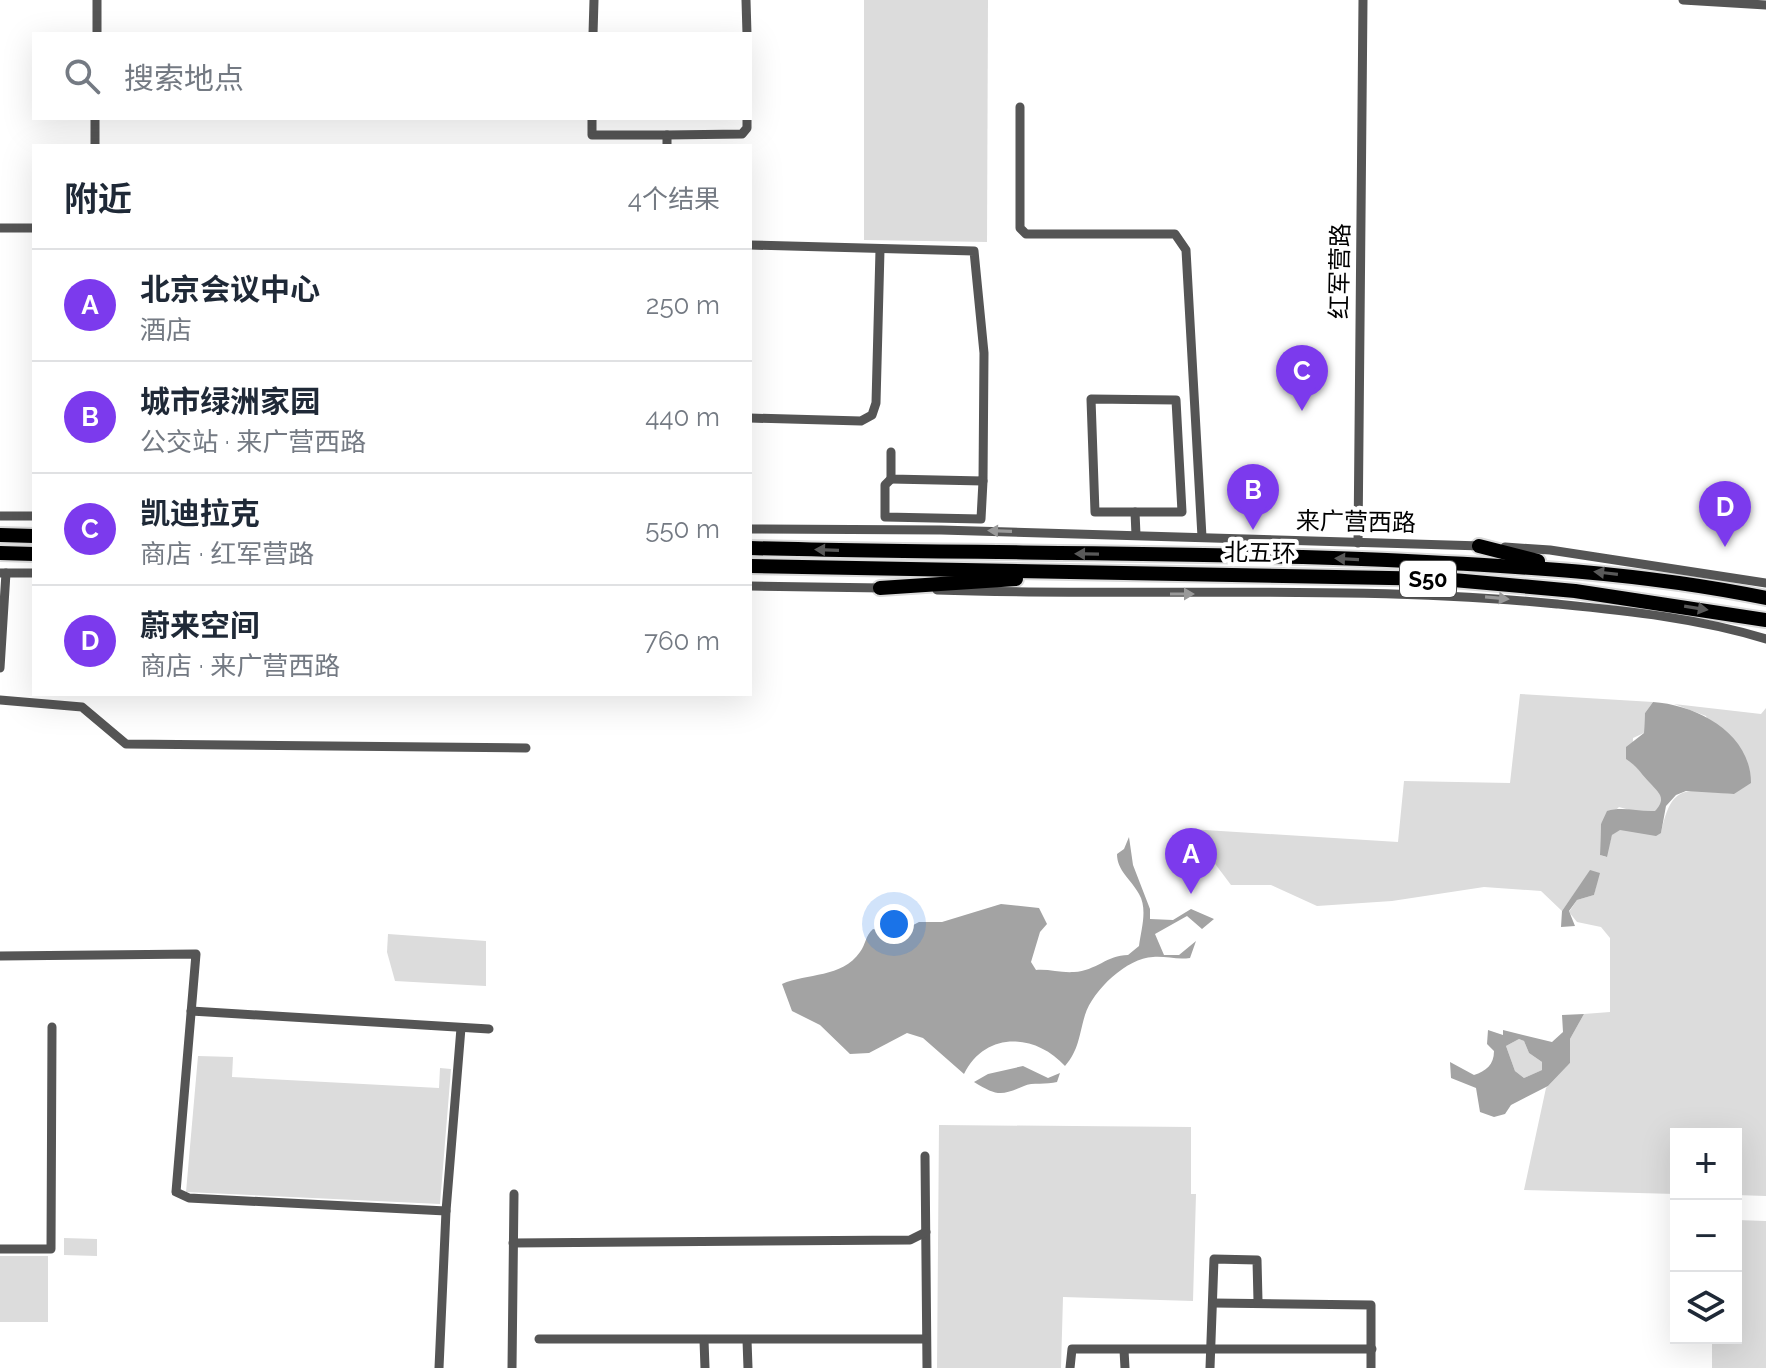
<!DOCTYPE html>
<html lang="zh">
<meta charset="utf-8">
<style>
body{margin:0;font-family:Raleway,"Noto Sans SC",sans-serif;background:#f2f2f3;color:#1f2937}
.controls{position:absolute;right:24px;bottom:24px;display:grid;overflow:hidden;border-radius:0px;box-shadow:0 8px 32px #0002}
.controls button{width:72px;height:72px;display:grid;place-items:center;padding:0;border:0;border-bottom:2px solid #e0e1e3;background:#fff;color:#1f2937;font:40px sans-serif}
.you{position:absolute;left:894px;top:924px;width:28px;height:28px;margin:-20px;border:6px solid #fff;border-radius:50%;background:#1a73e8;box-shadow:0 0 0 12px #1a73e833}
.badge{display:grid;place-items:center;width:52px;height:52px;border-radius:50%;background:#7c3aed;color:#fff;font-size:26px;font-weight:700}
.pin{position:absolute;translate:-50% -66px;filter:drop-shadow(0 2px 4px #0008)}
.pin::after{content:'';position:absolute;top:42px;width:28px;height:24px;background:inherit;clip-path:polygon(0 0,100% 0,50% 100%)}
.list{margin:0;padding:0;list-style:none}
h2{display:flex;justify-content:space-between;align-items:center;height:104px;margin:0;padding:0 32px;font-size:34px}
h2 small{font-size:26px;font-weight:400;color:#747a83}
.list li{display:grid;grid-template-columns:52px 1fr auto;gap:24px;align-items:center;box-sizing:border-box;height:112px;padding:0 32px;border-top:2px solid #e0e1e3}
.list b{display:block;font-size:30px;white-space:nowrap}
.list p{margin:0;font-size:26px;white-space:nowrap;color:#747a83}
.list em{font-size:26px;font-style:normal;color:#747a83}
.icon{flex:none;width:44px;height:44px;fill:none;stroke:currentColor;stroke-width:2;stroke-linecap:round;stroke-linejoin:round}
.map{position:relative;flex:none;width:1766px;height:1368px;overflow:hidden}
.search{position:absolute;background:#fff;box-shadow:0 8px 32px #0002;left:32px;top:32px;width:720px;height:88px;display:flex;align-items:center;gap:20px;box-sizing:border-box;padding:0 28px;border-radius:0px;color:#747a83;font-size:30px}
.panel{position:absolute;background:#fff;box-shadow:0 8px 32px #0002;left:32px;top:144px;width:720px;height:552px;border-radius:0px}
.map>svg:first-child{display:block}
.green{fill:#dcdcdc}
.water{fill:#a3a3a3;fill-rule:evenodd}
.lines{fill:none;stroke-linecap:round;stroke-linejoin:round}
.highway-casing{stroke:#dbdbdb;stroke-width:18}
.minor{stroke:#555;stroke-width:9}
.highway{stroke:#000;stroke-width:14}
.oneway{fill:#999}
.oneway2{fill:#595959}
.labels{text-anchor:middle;stroke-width:8;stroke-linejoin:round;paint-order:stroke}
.shield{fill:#fff;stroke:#4c4c4c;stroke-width:2}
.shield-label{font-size:22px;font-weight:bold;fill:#000}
.street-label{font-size:24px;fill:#000;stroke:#fff}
</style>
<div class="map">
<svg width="1766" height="1368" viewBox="0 0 1766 1368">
<rect width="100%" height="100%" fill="#fff"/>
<g class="green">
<polygon points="864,0 988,0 987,242 864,240"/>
<path d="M 1520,694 L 1653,702 L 1645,713 L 1644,733 L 1633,738 L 1632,763 L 1661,793 L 1661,805 L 1656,811 L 1637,812 L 1619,807 L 1601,824 L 1600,855 L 1606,857 L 1612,835 L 1620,829 L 1661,833 C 1672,779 1689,791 1734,794 L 1706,716 L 1674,704 L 1761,714 L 1766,708 L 1766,1196 L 1736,1195 L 1736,1134 L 1676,1134 L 1676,1194 L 1524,1190 L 1546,1088 L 1570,1063 L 1570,1039 L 1584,1014 L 1610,1012 L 1610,938 L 1601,927 L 1577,922 L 1569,912 L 1577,900 L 1594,895 L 1599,873 L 1590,871 L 1562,911 L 1541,891 L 1484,887 L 1392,901 L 1317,906 L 1271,885 L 1231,885 L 1189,829 L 1398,842 L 1404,781 L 1510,783 Z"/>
<polygon points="388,934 486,941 486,986 395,981 387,952"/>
<polygon points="1519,1039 1524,1041 1529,1053 1542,1062 1542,1070 1524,1078 1515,1071 1506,1046"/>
<polygon points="198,1056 233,1057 232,1077 439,1088 440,1068 451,1069 440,1204 186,1192"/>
<polygon points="939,1125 1191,1127 1191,1194 1196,1194 1193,1301 1063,1297 1061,1368 937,1368"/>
<polygon points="1736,1220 1766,1221 1766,1368 1712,1368 1712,1338 1736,1338"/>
<polygon points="64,1238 97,1239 97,1256 64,1255"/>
<rect x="0" y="1256" width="48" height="66"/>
</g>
<g class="water">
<path d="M 1653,702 C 1697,705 1751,733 1751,783 L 1734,794 L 1686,791 L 1676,795 L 1666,806 L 1661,833 L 1656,836 L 1620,830 L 1612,835 L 1607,857 L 1600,855 L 1601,824 L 1607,811 C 1623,806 1638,812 1655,811 C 1667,798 1659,793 1650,783 C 1641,774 1638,767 1626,759 L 1626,747 L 1644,733 L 1645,713 Z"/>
<path d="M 1129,837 L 1133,865 L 1150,909 L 1150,919 L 1173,920 L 1191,909 L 1214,919 L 1202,929 L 1187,916 L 1155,934 L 1164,955 L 1179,955 L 1196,941 L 1190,958 C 1177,960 1166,956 1153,957 C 1127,958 1093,990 1085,1015 C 1079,1035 1079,1050 1065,1066 C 1035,1033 985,1031 964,1074 L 923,1038 L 907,1033 L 869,1053 L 850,1054 L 820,1025 L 792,1011 L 782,984 C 807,973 842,978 860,952 C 866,944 865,936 873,929 L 896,934 L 919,922 L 942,922 L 1001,904 L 1039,908 L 1047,924 L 1040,932 L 1031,962 L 1036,970 C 1049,969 1061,973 1074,972 C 1096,971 1107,955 1128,955 L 1139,946 C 1141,930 1148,909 1139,894 C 1131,879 1117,871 1117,854 L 1124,849 Z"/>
<polygon points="1590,870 1600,873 1594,895 1577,900 1569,911 1575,926 1561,927 1562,911"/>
<path d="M 1584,1014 L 1570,1039 L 1570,1063 L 1548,1086 L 1511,1105 L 1505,1114 L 1494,1117 L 1480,1112 L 1476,1088 L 1451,1078 L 1450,1062 L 1474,1075 C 1486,1071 1494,1065 1494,1051 L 1487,1044 L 1488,1030 L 1503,1035 L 1503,1030 L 1552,1042 L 1563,1032 L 1562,1015 ZM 1519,1039 L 1524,1041 L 1529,1053 L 1542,1062 L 1542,1070 L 1524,1078 L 1515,1071 L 1506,1046 Z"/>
<path d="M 1023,1066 L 1048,1078 L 1060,1073 L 1057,1082 C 1047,1085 1032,1082 1024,1086 C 1001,1096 997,1096 974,1082 L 988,1074 Z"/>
</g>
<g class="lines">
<defs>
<g id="highway">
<polyline points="0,535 34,536"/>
<polyline points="1479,546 1538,561"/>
<path d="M 750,548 C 962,554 1175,551 1387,560 C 1515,566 1640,572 1766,598"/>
<polyline points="0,553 34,554"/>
<polyline points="750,566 1442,579 1575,591 1766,620"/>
<polyline points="880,588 1016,579"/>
</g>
</defs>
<use href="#highway" class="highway-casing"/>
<g class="minor">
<polyline points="746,0 747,34"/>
<polyline points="1683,0 1766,5"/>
<polyline points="97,34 97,0"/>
<polyline points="593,34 594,0"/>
<polyline points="1020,107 1020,228 1026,234 1175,234 1186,250 1202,537"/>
<polyline points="592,118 592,135 667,135 667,146"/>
<polyline points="667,135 742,134 747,128 747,118"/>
<polyline points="95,146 95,118"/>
<polyline points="0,228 34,228"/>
<polyline points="750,245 974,251 984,353 983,481 891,479 891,452"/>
<polygon points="1091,399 1176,400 1182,512 1095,512"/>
<polyline points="750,418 861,421 872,415 876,403 880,250"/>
<polyline points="891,479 885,485 885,517 981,519 983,481"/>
<polyline points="1135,512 1136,535"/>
<polyline points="0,516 34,516"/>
<polyline points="750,529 941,530 1482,546"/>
<polyline points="1358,543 1363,0"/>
<polyline points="1505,547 1550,550 1766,583"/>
<polyline points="0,573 34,573"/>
<polyline points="750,586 883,588"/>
<path d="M 937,590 C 1144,597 1351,584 1557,604 C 1627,611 1698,618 1766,639"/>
<polyline points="0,668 6,573"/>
<polyline points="0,700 82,707 126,744 526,748"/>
<polyline points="0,956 196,954 176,1192 189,1198 446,1211"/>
<polyline points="191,1011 489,1029"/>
<polyline points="925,1156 927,1368"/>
<polyline points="513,1243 910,1240 926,1232"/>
<polyline points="0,1249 51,1249 52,1027"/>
<polyline points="1213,1303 1371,1305 1371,1368"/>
<polyline points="539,1339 926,1339"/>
<polyline points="704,1340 705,1368"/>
<polyline points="747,1340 748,1368"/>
<polyline points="1124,1350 1125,1368"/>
<polyline points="439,1368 446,1211 461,1028"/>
<polyline points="512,1368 514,1194"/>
<polyline points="1070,1368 1072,1349 1372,1349"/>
<polyline points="1210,1368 1214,1259 1257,1260 1258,1301"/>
</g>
<use href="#highway" class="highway"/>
</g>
<defs><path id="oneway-solid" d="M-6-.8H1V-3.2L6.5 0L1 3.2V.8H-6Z" transform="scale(2)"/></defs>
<g class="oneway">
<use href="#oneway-solid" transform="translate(1000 531) rotate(-178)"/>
<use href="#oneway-solid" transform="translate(1182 594)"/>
<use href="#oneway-solid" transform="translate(1497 598) rotate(5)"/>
</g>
<g class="oneway2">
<use href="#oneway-solid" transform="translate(827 550) rotate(-178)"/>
<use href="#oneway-solid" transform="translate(1087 554) rotate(-179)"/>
<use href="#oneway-solid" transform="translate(1347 559) rotate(-177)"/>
<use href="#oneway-solid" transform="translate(1606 573) rotate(-173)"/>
<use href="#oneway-solid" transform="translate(1696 608) rotate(9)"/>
</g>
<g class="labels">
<rect class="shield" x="1400" y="561" width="56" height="36" rx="6"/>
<g class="shield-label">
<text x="1428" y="587">S50</text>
</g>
<g class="street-label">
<text transform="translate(1340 271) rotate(-89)" y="8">红军营路</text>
<text transform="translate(1356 522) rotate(1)" y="8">来广营西路</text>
<text transform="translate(1260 553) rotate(1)" y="8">北五环</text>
</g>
</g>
</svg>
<div class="controls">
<button>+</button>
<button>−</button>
<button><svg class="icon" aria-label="layers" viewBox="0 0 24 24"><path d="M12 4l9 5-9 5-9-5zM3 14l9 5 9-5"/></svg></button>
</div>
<div class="you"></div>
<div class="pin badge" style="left:1191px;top:894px">A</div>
<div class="pin badge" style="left:1253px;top:530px">B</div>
<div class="pin badge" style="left:1302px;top:411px">C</div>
<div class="pin badge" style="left:1725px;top:547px">D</div>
<div class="search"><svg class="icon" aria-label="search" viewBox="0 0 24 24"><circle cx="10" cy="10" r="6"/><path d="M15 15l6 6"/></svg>搜索地点</div>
<section class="panel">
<h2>附近<small>4个结果</small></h2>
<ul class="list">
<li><span class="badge">A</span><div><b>北京会议中心</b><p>酒店</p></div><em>250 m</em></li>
<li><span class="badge">B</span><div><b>城市绿洲家园</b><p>公交站 · 来广营西路</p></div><em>440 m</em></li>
<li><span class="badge">C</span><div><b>凯迪拉克</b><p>商店 · 红军营路</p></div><em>550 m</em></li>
<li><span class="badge">D</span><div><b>蔚来空间</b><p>商店 · 来广营西路</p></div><em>760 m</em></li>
</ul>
</section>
</div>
